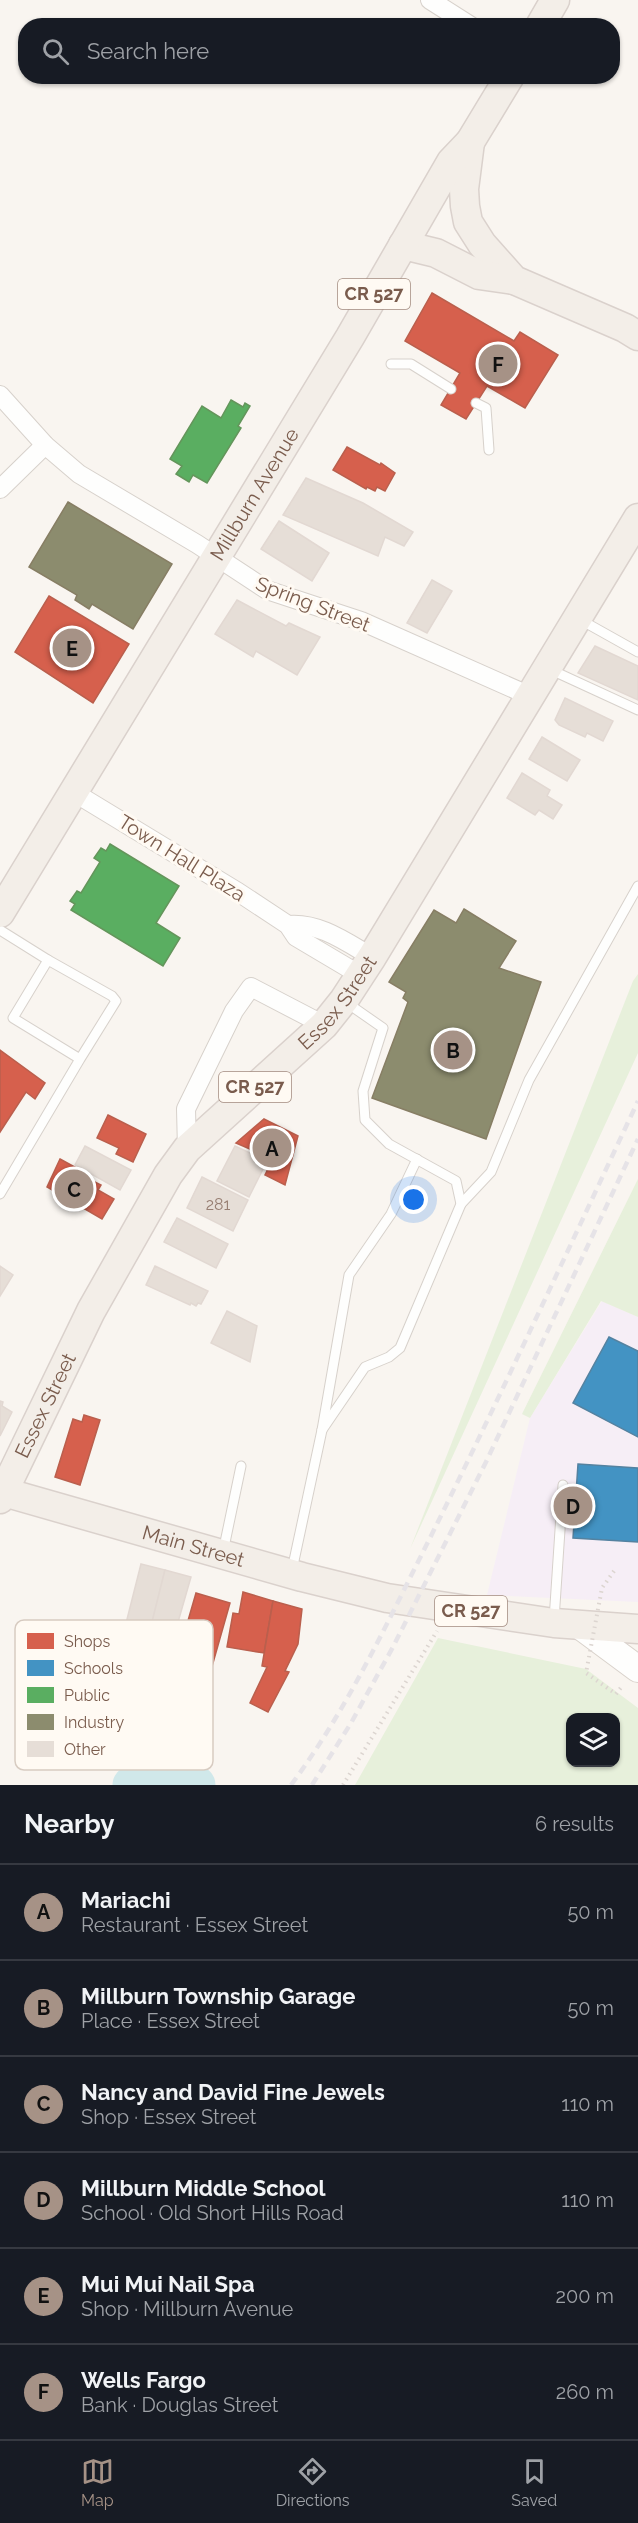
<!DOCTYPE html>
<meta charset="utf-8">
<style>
body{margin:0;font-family:Raleway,sans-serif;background:#242831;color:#f1f3f6}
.controls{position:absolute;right:18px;bottom:18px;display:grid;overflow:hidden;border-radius:12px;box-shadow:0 2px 4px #0004}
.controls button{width:54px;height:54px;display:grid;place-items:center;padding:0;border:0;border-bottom:2px solid #363941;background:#171b24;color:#f1f3f6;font:30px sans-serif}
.you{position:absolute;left:414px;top:1200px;width:21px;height:21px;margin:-15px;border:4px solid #fff;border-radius:50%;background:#1a73e8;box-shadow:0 0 0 9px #1a73e833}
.badge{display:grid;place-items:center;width:39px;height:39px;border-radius:50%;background:#a69286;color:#111;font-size:20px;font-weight:700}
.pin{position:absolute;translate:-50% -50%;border:3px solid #fff;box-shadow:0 2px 6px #0006}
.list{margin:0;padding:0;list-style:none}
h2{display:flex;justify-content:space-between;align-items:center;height:78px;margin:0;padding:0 24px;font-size:26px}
h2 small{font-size:20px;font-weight:400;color:#9ea1a6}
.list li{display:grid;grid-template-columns:39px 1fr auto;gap:18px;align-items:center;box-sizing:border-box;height:96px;padding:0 24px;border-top:2px solid #363941}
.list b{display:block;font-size:22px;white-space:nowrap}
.list p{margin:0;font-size:20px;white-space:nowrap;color:#9ea1a6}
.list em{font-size:20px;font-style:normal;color:#9ea1a6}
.icon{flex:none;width:33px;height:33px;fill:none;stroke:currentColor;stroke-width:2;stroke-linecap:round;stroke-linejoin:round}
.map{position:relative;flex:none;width:638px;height:1785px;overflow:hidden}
.search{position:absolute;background:#171b24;box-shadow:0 2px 4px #0004;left:18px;right:18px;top:18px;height:66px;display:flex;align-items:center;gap:15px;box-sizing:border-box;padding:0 21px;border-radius:24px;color:#9ea1a6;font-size:22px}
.sheet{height:654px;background:#171b24}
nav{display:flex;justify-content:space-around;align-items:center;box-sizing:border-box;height:84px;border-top:2px solid #363941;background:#171b24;font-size:16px;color:#9ea1a6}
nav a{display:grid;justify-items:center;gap:3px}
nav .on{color:#a69286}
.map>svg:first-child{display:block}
.education{fill:#f6eef6}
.green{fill:#e7f0db;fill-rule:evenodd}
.shops{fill:#d6604d;stroke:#ba5f4d;stroke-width:1.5}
.schools{fill:#4393c3;stroke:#5482a0;stroke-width:1.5}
.public{fill:#5aae61;stroke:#64955b;stroke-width:1.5}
.industry{fill:#8c8c6e;stroke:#877e64;stroke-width:1.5}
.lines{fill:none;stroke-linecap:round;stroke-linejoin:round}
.river{stroke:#d0e8ea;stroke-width:39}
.building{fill:#e6ded7;stroke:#e2d8d2;stroke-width:1.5}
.lane-casing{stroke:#d7d1cb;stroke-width:11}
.street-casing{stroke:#d7d1cb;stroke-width:20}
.secondary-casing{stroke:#d9d2cb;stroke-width:28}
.primary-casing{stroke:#dad1cc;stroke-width:31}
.path{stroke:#dcd5d0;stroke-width:4;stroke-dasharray:1.5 4.5;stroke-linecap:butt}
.lane{stroke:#fefefd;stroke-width:9}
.street{stroke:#fefefd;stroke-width:18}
.secondary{stroke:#fefefd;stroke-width:26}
.primary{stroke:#f3eee8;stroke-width:28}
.rail{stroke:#e6e3e7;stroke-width:4.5;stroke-dasharray:9 6;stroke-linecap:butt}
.path-bridge{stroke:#dcd5d0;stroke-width:4;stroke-dasharray:1.5 4.5;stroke-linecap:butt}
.labels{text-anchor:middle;stroke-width:6;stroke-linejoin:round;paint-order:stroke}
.number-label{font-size:16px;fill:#977e72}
.shield{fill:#fffaf3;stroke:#a28b7f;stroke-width:1.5}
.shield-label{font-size:18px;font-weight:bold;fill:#7a5c4d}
.street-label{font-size:20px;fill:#7a5c4d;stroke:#fffaf3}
.key{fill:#fffaf3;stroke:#d7cbc1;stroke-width:1.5}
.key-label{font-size:16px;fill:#7a5c4d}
</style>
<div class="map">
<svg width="638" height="1785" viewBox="0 0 638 1785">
<rect width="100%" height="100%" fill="#f9f5f0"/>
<polygon class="education" points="602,1301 638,1317 638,1602 487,1595 530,1418"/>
<g class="green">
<polygon points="638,974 638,1053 410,1549 633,981"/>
<polygon points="638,1179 638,1317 601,1301 530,1418 522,1414"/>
<path d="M 438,1638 L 586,1669 L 638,1708 L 638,1785 L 355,1785 ZM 570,1718 L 616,1718 L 616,1762 L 570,1762 Z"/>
</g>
<g class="shops">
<polygon points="432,293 514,341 520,332 558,355 525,408 487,386 466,419 441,405 460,373 405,341"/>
<polygon points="347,447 380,465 381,463 395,473 385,491 377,487 375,491 367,487 366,489 333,470"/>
<polygon points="49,596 129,644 93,703 15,652"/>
<polygon points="0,1050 45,1083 35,1099 26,1092 0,1132"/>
<polygon points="108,1115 146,1134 133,1162 116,1154 119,1148 97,1138"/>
<polygon points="264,1119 298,1136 285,1185 265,1175 272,1161 260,1155 261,1154 236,1143"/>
<polygon points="60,1159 80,1170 79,1174 101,1185 98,1190 114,1199 102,1219 47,1187"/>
<polygon points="84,1415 100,1420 80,1485 55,1477 73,1419 82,1422"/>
<polygon points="243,1592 273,1601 264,1653 227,1647 233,1613 239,1614"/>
<polygon points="196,1593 230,1603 209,1677 166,1665 174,1636 183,1638"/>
<polygon points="273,1601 302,1609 298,1644 285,1671 289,1672 268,1712 250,1703 267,1667 262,1666"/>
</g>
<g class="schools">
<polygon points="609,1337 638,1351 638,1437 573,1403"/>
<polygon points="578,1464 638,1468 638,1542 573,1538"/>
</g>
<g class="public">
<polygon points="231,400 243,407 245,403 250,406 238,426 241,428 207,483 193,475 189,482 176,474 182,466 170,459 202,406 221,418"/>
<polygon points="110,844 179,886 156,923 180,938 163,966 71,910 75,904 70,901 77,891 81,893 100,862 94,858 101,848 106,851"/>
</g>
<g class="industry">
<polygon points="68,502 172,564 133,629 92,604 89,609 75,600 77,595 29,567"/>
<polygon points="464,909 516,941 499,968 541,982 486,1139 372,1098 408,1002 403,998 406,992 389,982 434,910 456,923"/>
</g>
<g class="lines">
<path class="river" d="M 132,1785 C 150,1780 179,1778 196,1785"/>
</g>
<g class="building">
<polygon points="306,478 363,503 413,532 404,546 385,537 378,556 283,515"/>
<polygon points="279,521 329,553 312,581 261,549"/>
<polygon points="432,580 452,591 427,633 407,623"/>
<polygon points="237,600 286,626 289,623 320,637 297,675 256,651 253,657 215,634"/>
<polygon points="595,646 638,666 638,700 578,673"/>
<polygon points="565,698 613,721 603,741 587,733 585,737 559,725 555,720"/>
<polygon points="542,737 580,760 567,781 529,759"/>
<polygon points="522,773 550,790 547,796 562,805 553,819 539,810 535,815 507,798"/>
<polygon points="85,1146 131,1170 120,1190 75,1165"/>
<polygon points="235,1146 267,1161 249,1197 217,1181"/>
<polygon points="202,1177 248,1200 233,1231 187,1208"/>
<polygon points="177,1218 228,1244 216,1268 164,1242"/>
<polygon points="0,1266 13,1275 0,1296"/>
<polygon points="155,1266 208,1291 201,1304 198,1303 196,1306 191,1303 190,1305 146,1285"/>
<polygon points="227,1311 257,1326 250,1362 211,1343"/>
<polygon points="0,1401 3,1402 2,1406 12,1412 0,1436"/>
<polygon points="141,1564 165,1570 150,1630 174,1636 168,1659 120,1647"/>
<polygon points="165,1570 191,1577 174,1636 150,1630"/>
</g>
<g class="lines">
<defs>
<g id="lane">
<polyline points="391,364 411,364 451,389"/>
<polyline points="476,403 486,408 489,450"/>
<polyline points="579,619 638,652"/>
<polyline points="549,669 638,710"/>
<polyline points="0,930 48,960"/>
<polyline points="0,1194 80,1059 13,1018 48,960 112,996 116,1001 80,1059"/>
<polyline points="461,1204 491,1172 529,1080 638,886"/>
<polyline points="322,1430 365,1367 389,1357 400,1348 461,1204 456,1181 389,1144 365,1120 363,1091 383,1028 347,1003"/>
<polyline points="223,1552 241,1466"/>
<polyline points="292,1570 322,1430 349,1275 391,1214 417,1159"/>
<polyline points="554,1620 563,1485"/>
</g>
<g id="street">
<polyline points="430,0 471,26"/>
<polyline points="0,395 45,445 79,474 197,544 267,590 361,621 530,696"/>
<polyline points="0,489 45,445"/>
<polyline points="75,793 238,892 288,925 296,937 360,975"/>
<path d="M 288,925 C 319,922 346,942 372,957"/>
<polyline points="187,1149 186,1109 234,1011 251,987 324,1025"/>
</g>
<polyline id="secondary" points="580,1626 638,1669"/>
<g id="primary">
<polyline points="540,26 555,0"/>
<polyline points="470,142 464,189 465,206 468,222 482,244 514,280 625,328 638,336"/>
<polyline points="403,245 436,253 479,275 514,280"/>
<path id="s1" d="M 0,913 L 350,337 L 451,162 L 470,142 L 510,76"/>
<path id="s2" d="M 0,1491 L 302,1577 L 387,1598 L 554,1623 L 638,1629"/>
<path id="s3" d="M 0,1499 L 91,1311 L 168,1175 L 187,1149 L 324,1025 L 344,1000 L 372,957 L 638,518"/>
</g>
</defs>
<use href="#lane" class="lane-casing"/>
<use href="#street" class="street-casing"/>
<use href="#secondary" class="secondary-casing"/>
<use href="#primary" class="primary-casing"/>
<g class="path">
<polyline points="616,1694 623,1685"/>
<polyline points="343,1785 437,1631"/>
</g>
<use href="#lane" class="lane"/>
<use href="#street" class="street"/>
<use href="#secondary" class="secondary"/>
<use href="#primary" class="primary"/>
<g class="rail">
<path d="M 291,1785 C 347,1710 387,1623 429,1540 C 501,1395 569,1248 638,1101"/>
<polyline points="312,1785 351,1723 393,1647 486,1462 638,1139"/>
</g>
<polyline class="path-bridge" points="614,1571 602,1588 586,1673 616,1694"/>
</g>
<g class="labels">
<g class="number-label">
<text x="218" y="1210">281</text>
</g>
<g class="shield">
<rect x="338" y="279" width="72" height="30" rx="4.5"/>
<rect x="219" y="1072" width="72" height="30" rx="4.5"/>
<rect x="435" y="1596" width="72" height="30" rx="4.5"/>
</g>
<g class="shield-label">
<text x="374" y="300">CR 527</text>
<text x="255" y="1093">CR 527</text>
<text x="471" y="1617">CR 527</text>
</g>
<g class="street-label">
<text dy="7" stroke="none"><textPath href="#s1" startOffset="490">Millburn Avenue</textPath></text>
<text transform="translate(313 604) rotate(21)" y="7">Spring Street</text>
<text transform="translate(182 858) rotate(32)" y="7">Town Hall Plaza</text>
<text dy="7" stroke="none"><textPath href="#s3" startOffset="608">Essex Street</textPath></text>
<text dy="7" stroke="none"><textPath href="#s3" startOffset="104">Essex Street</textPath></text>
<text dy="7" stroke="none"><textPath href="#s2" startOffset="201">Main Street</textPath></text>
</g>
</g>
<rect x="15" y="1620" width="198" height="150" rx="9" class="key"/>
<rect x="27" y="1633" width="27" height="16" fill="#d6604d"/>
<rect x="27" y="1660" width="27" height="16" fill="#4393c3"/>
<rect x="27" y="1687" width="27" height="16" fill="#5aae61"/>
<rect x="27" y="1714" width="27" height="16" fill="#8c8c6e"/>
<rect x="27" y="1741" width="27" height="16" fill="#e6ded7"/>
<g class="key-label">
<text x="64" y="1647">Shops</text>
<text x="64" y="1674">Schools</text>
<text x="64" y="1701">Public</text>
<text x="64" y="1728">Industry</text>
<text x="64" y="1755">Other</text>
</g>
</svg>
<div class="controls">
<button><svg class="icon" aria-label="layers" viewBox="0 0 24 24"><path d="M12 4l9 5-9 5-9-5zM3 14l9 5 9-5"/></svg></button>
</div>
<div class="you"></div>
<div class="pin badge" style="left:272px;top:1148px">A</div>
<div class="pin badge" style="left:453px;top:1050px">B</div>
<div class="pin badge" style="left:74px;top:1189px">C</div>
<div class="pin badge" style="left:573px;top:1506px">D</div>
<div class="pin badge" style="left:72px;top:648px">E</div>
<div class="pin badge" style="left:498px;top:364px">F</div>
<div class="search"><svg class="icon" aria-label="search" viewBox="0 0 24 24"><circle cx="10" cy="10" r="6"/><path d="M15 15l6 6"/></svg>Search here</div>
</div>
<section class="sheet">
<h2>Nearby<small>6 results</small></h2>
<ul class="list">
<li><span class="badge">A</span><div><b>Mariachi</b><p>Restaurant · Essex Street</p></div><em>50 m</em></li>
<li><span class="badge">B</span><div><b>Millburn Township Garage</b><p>Place · Essex Street</p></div><em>50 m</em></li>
<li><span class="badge">C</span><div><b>Nancy and David Fine Jewels</b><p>Shop · Essex Street</p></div><em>110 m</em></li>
<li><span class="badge">D</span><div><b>Millburn Middle School</b><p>School · Old Short Hills Road</p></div><em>110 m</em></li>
<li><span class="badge">E</span><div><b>Mui Mui Nail Spa</b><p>Shop · Millburn Avenue</p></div><em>200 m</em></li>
<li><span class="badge">F</span><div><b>Wells Fargo</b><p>Bank · Douglas Street</p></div><em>260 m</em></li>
</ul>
</section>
<nav>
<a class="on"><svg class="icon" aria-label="map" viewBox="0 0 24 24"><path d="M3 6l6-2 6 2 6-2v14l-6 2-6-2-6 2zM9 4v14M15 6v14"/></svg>Map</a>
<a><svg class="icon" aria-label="directions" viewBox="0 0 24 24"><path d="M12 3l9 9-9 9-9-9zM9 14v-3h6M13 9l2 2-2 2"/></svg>Directions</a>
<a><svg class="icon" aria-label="saved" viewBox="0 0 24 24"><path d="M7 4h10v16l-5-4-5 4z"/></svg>Saved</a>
</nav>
